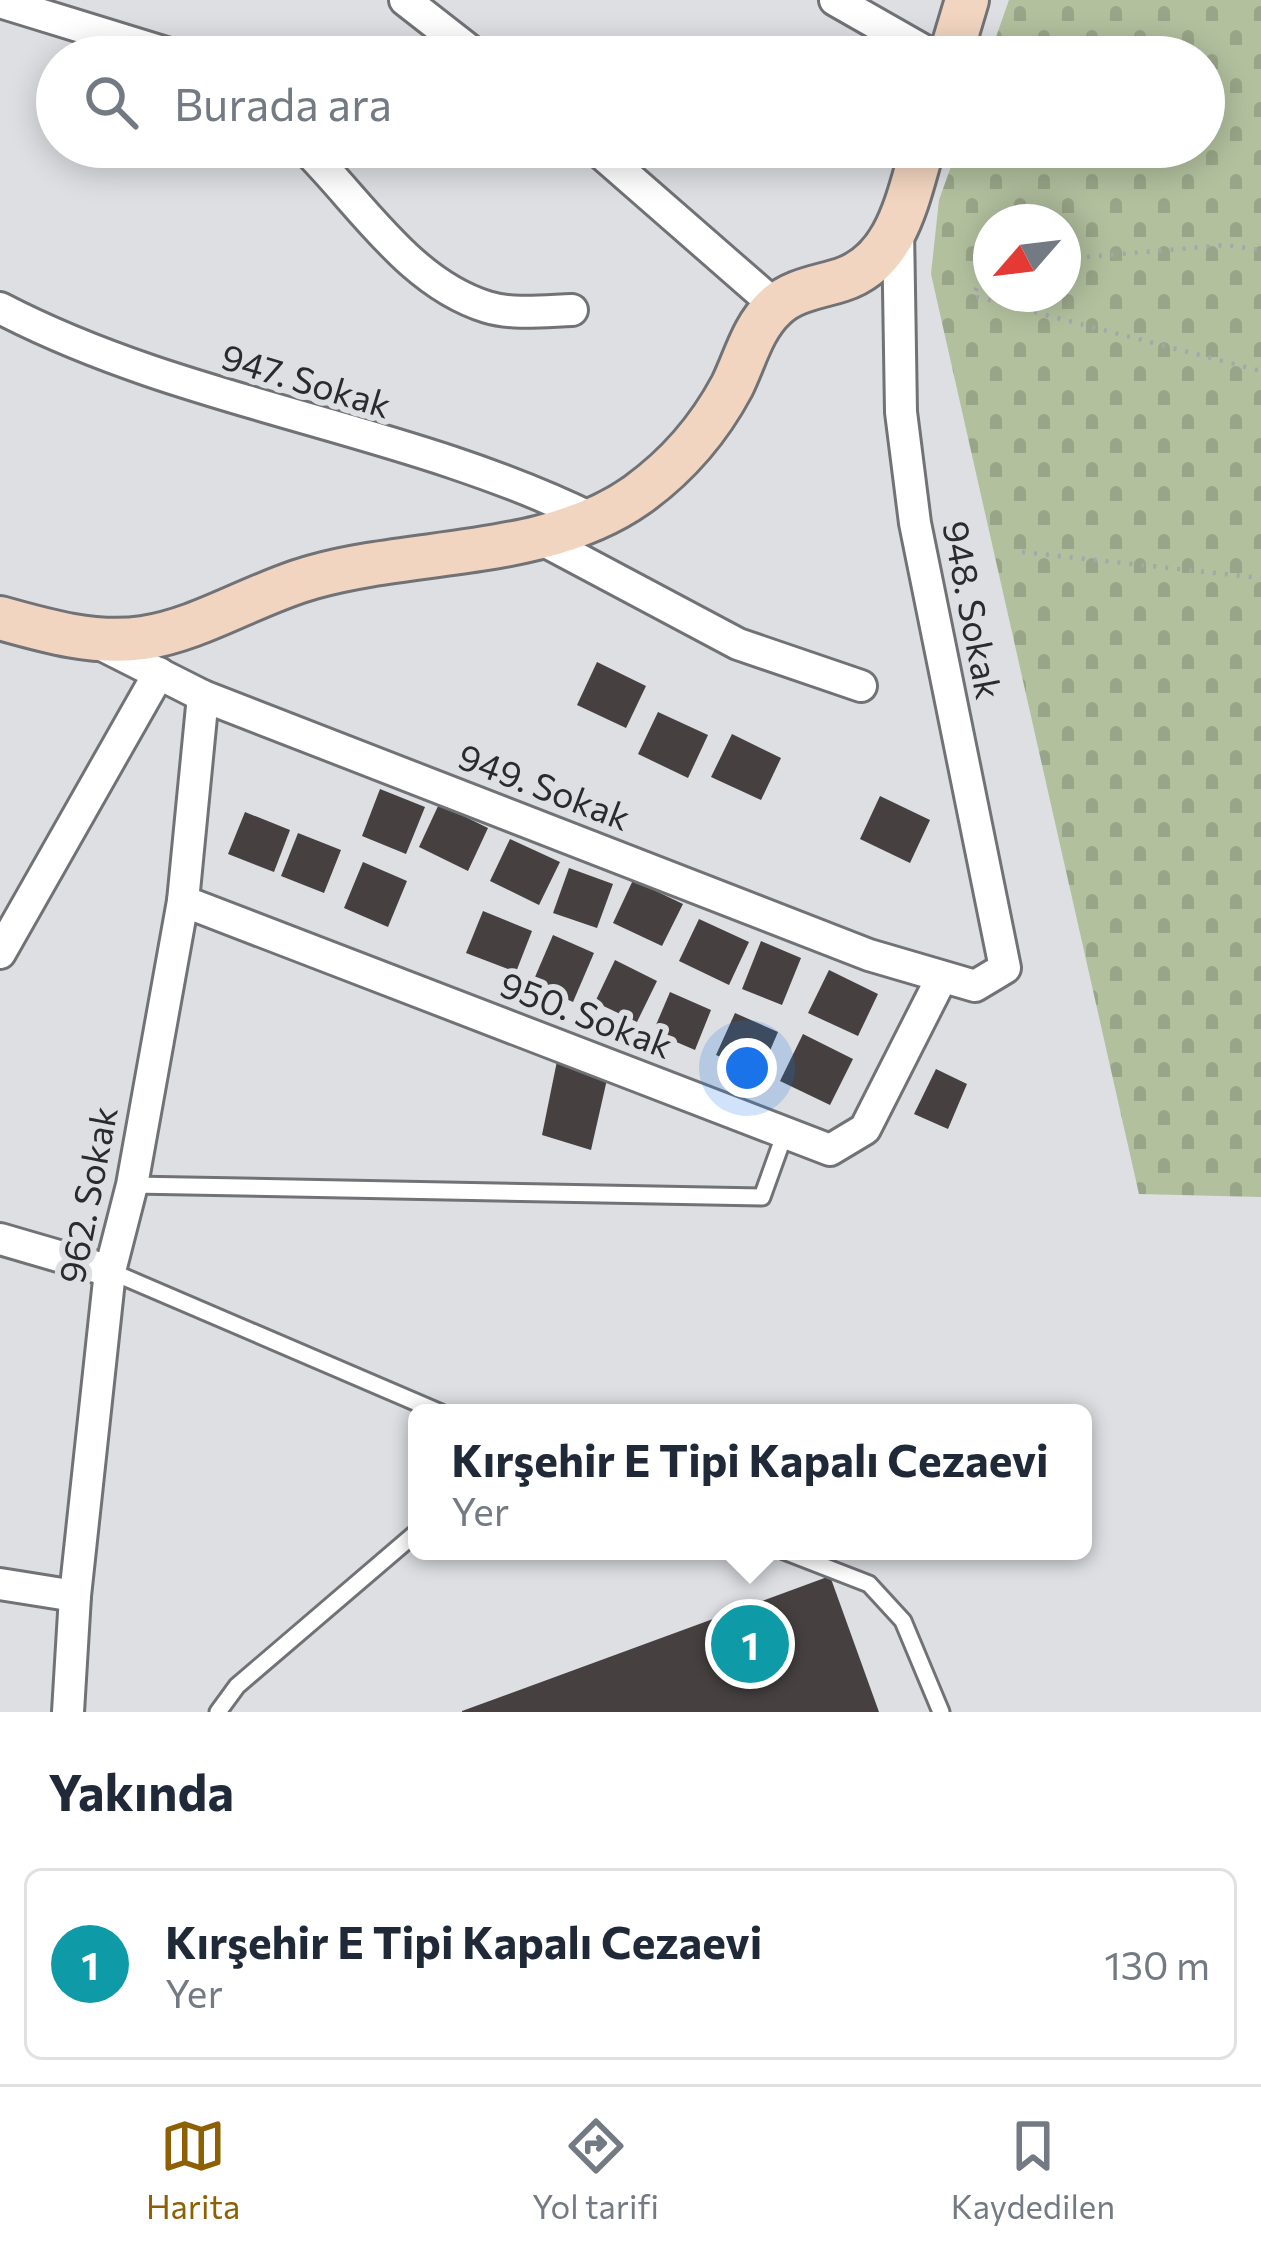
<!DOCTYPE html>
<html lang="tr">
<meta charset="utf-8">
<style>
body{margin:0;font-family:Commissioner,sans-serif;background:#f2f2f3;color:#1f2937}
.compass{position:absolute;left:973px;top:204px;width:108px;height:108px;border-radius:50%;background:#fff;box-shadow:0 6px 30px #0003;rotate:242deg}
.you{position:absolute;left:747px;top:1068px;width:42px;height:42px;margin:-30px;border:9px solid #fff;border-radius:50%;background:#1a73e8;box-shadow:0 0 0 18px #1a73e833}
.badge{display:grid;place-items:center;width:78px;height:78px;border-radius:50%;background:#8c6003;color:#fff;font-size:39px;font-weight:700}
.pin{position:absolute;translate:-50% -50%;border:6px solid #fff;box-shadow:0 3px 12px #0006}
.popup{position:absolute;left:408px;top:1404px;width:684px;height:156px;box-sizing:border-box;display:grid;place-content:center;border-radius:18px;background:#fff;filter:drop-shadow(0 3px 9px #0005);font-size:39px;white-space:nowrap;color:#747a83}
.popup b{font-size:45px;color:#1f2937}
.popup::after{content:'';position:absolute;left:50%;top:100%;margin-left:-24px;border:24px solid transparent;border-top-color:#fff}
.list{margin:0;padding:0;list-style:none}
h2{display:flex;justify-content:space-between;align-items:center;height:156px;margin:0;padding:0 48px;font-size:51px}
h2 small{font-size:39px;font-weight:400;color:#747a83}
.list li{display:grid;grid-template-columns:78px 1fr auto;gap:36px;align-items:center;box-sizing:border-box;height:192px;margin:0 24px 24px;padding:0 24px;border:3px solid #e0e1e3;border-radius:18px}
.list b{display:block;font-size:45px;white-space:nowrap}
.list p{margin:0;font-size:39px;white-space:nowrap;color:#747a83}
.list em{font-size:39px;font-style:normal;color:#747a83}
.icon{flex:none;width:66px;height:66px;fill:none;stroke:currentColor;stroke-width:2;stroke-linecap:round;stroke-linejoin:round}
.map{position:relative;flex:none;width:1261px;height:1712px;overflow:hidden}
.search{position:absolute;background:#fff;box-shadow:0 6px 30px #0003;left:36px;right:36px;top:36px;height:132px;display:flex;align-items:center;gap:30px;box-sizing:border-box;padding:0 42px;border-radius:66px;color:#747a83;font-size:45px}
.sheet{height:372px;background:#fff}
nav{display:flex;justify-content:space-around;align-items:center;box-sizing:border-box;height:168px;border-top:3px solid #e0e1e3;background:#fff;font-size:33px;color:#747a83}
nav a{display:grid;justify-items:center;gap:6px}
nav .on{color:#8c6003}
.map>svg:first-child{display:block}
.cemetery{fill:url(#cemetery-stones);fill-rule:evenodd}
.building{fill:#464140}
.lines{fill:none;stroke-linecap:round;stroke-linejoin:round}
.lane-casing{stroke:#707276;stroke-width:21}
.street-casing{stroke:#707276;stroke-width:36}
.secondary-casing{stroke:#707276;stroke-width:48}
.path{stroke:#a5a7aa;stroke-width:4.5;stroke-dasharray:3 9;stroke-linecap:butt}
.lane{stroke:#fff;stroke-width:15}
.street{stroke:#fff;stroke-width:30}
.secondary{stroke:#f2d5c0;stroke-width:42}
.labels{text-anchor:middle;stroke-width:12;stroke-linejoin:round;paint-order:stroke}
.street-label{font-size:36px;fill:#2a2b2d;stroke:#dddfe3}
</style>
<div class="map">
<svg width="1261" height="1712" viewBox="0 0 1261 1712">
<defs>
<pattern id="cemetery-stones" width="16" height="16" patternUnits="userSpaceOnUse" patternTransform="scale(3)"><rect width="16" height="16" fill="#b2c09e"/><path d="M2 7V4a2 2 0 0 1 4 0v3zM10 15v-3a2 2 0 0 1 4 0v3z" fill="#99a588"/></pattern>
</defs>
<rect width="100%" height="100%" fill="#dddfe3"/>
<path class="cemetery" d="M 1009,0 L 1261,0 L 1261,1197 L 1139,1194 L 931,274 L 939,200 L 958,147 L 1204,147 L 1204,57 L 989,57 ZM 991,222 L 1063,222 L 1063,294 L 991,294 Z"/>
<g class="building">
<polygon points="597,662 646,686 626,728 577,705"/>
<polygon points="658,712 708,735 688,778 638,754"/>
<polygon points="732,734 781,758 761,800 711,777"/>
<polygon points="380,789 425,807 406,854 362,836"/>
<polygon points="880,796 930,820 910,863 860,839"/>
<polygon points="439,804 488,828 468,871 419,847"/>
<polygon points="245,812 290,830 274,872 228,854"/>
<polygon points="298,833 341,850 324,893 281,876"/>
<polygon points="510,839 560,862 539,905 490,881"/>
<polygon points="363,862 407,881 388,927 344,908"/>
<polygon points="569,868 613,884 597,928 553,913"/>
<polygon points="633,880 683,904 662,946 613,923"/>
<polygon points="483,911 532,931 516,972 466,953"/>
<polygon points="699,919 749,942 729,985 679,961"/>
<polygon points="553,935 594,953 573,1002 532,984"/>
<polygon points="761,941 801,958 782,1005 742,989"/>
<polygon points="615,960 657,981 637,1022 595,1002"/>
<polygon points="829,970 878,994 858,1036 808,1013"/>
<polygon points="670,992 711,1010 695,1050 653,1032"/>
<polygon points="735,1013 778,1032 760,1074 716,1055"/>
<polygon points="803,1034 853,1059 830,1105 780,1081"/>
<polygon points="557,1061 608,1075 591,1150 542,1135"/>
<polygon points="936,1069 967,1084 948,1129 914,1114"/>
<polygon points="830,1576 879,1712 462,1712 462,1711"/>
</g>
<g class="lines">
<defs>
<g id="lane">
<polyline points="132,1185 762,1197 785,1133"/>
<polyline points="110,1271 441,1413"/>
<polyline points="784,1551 869,1584 903,1621 941,1712"/>
<polyline points="218,1712 237,1686 417,1532"/>
</g>
<g id="street">
<polyline points="405,0 478,57"/>
<polyline points="835,0 935,57"/>
<polyline points="0,2 179,57"/>
<path d="M 304,147 C 360,202 409,283 487,307 C 513,315 545,311 572,310"/>
<polyline points="594,147 776,306"/>
<path d="M 0,308 C 188,406 404,426 593,519"/>
<polyline points="535,536 738,644 861,686"/>
<polyline points="98,643 203,696 869,955 975,986 1005,968 915,523 901,412 898,228"/>
<polyline points="183,901 830,1150 865,1129 942,977"/>
<polyline points="0,953 159,673"/>
<polyline points="0,1239 110,1271"/>
<polyline points="0,1584 75,1596"/>
<polyline points="68,1712 75,1596 110,1271 132,1185 183,901 203,696"/>
</g>
<g id="secondary">
<polyline points="950,57 967,0"/>
<path d="M 0,618 C 46,631 95,645 143,638 C 200,630 257,592 313,577 C 416,548 547,559 637,495 C 676,467 709,429 732,386 C 745,360 752,328 775,307 C 792,290 819,287 841,280 C 898,262 908,196 923,147"/>
</g>
</defs>
<use href="#lane" class="lane-casing"/>
<use href="#street" class="street-casing"/>
<use href="#secondary" class="secondary-casing"/>
<g class="path">
<polyline points="1063,259 1225,245 1261,250"/>
<polyline points="991,271 984,273 973,296 1261,371"/>
<polyline points="1022,552 1261,578"/>
</g>
<use href="#lane" class="lane"/>
<use href="#street" class="street"/>
<use href="#secondary" class="secondary"/>
</g>
<g class="labels">
<g class="street-label">
<text transform="translate(306 381) rotate(17)" y="13">947. Sokak</text>
<text transform="translate(972 610) rotate(79)" y="13">948. Sokak</text>
<text transform="translate(544 787) rotate(21)" y="13">949. Sokak</text>
<text transform="translate(586 1015) rotate(21)" y="13">950. Sokak</text>
<text transform="translate(88 1195) rotate(-79)" y="13">962. Sokak</text>
</g>
</g>
</svg>
<svg class="compass" viewBox="-18 -18 36 36"><path d="M0-13l5 13h-10z" fill="#e53935"/><path d="M0 13l5-13h-10z" fill="#747a83"/></svg>
<div class="you"></div>
<div class="pin badge" style="left:750px;top:1644px;background:#0f9aa8">1</div>
<div class="popup"><b>Kırşehir E Tipi Kapalı Cezaevi</b>Yer</div>
<div class="search"><svg class="icon" aria-label="search" viewBox="0 0 24 24"><circle cx="10" cy="10" r="6"/><path d="M15 15l6 6"/></svg>Burada ara</div>
</div>
<section class="sheet">
<h2>Yakında<small></small></h2>
<ul class="list">
<li><span class="badge" style="background:#0f9aa8">1</span><div><b>Kırşehir E Tipi Kapalı Cezaevi</b><p>Yer</p></div><em>130 m</em></li>
</ul>
</section>
<nav>
<a class="on"><svg class="icon" aria-label="map" viewBox="0 0 24 24"><path d="M3 6l6-2 6 2 6-2v14l-6 2-6-2-6 2zM9 4v14M15 6v14"/></svg>Harita</a>
<a><svg class="icon" aria-label="directions" viewBox="0 0 24 24"><path d="M12 3l9 9-9 9-9-9zM9 14v-3h6M13 9l2 2-2 2"/></svg>Yol tarifi</a>
<a><svg class="icon" aria-label="saved" viewBox="0 0 24 24"><path d="M7 4h10v16l-5-4-5 4z"/></svg>Kaydedilen</a>
</nav>
